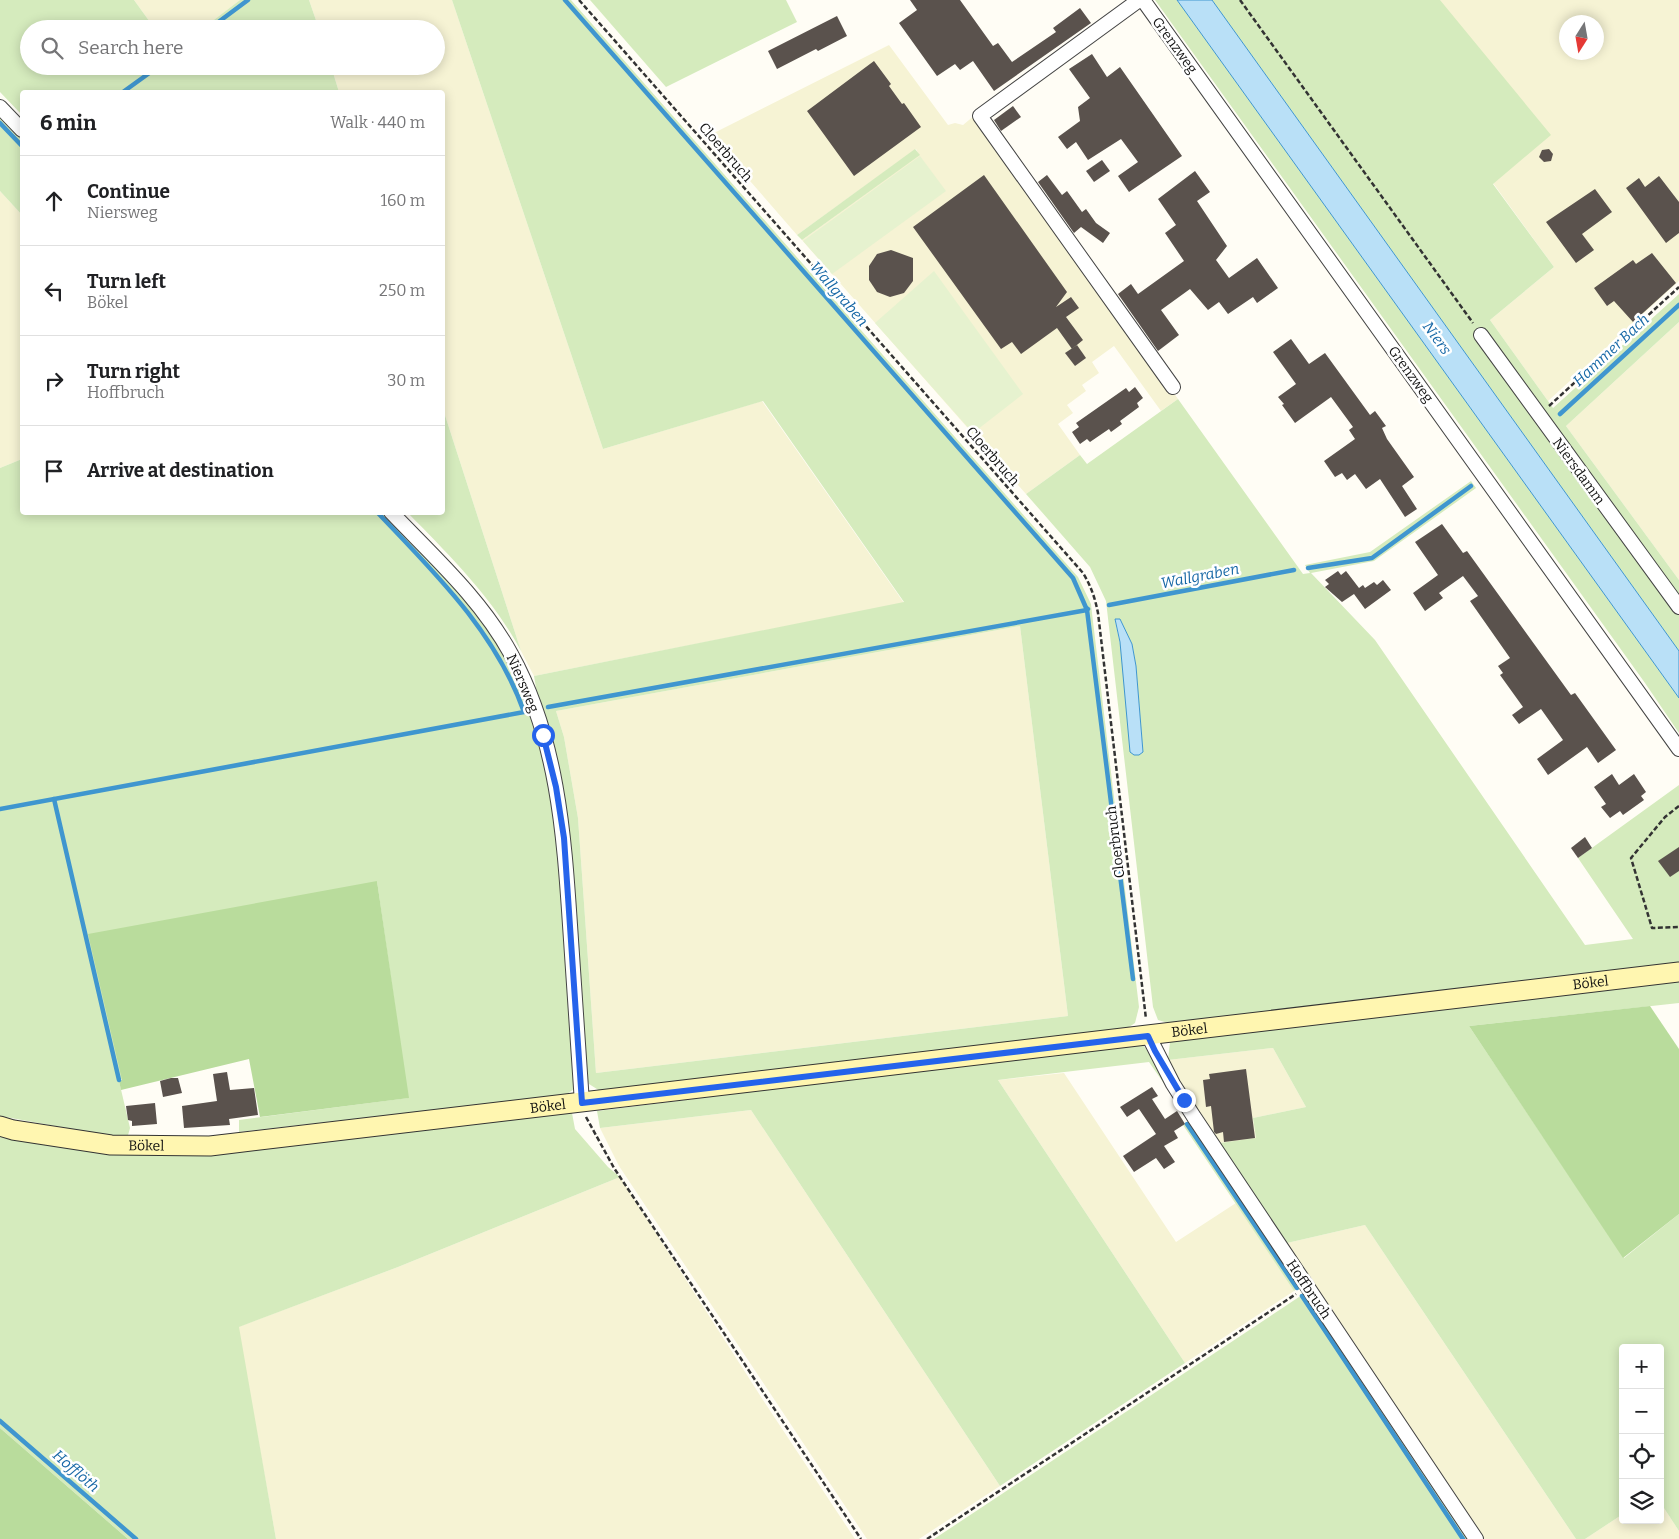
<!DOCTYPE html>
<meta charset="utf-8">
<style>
body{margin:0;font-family:Bitter,serif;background:#f2f2f2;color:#202124}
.controls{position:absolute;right:15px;bottom:15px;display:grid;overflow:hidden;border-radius:5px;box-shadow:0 2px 12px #0003}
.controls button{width:45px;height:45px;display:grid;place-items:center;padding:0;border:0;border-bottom:1px solid #e0e0e0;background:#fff;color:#202124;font:25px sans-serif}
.compass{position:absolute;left:1559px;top:15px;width:45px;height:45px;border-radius:50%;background:#fff;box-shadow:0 2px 12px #0003;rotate:191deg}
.stop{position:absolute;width:15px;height:15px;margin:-11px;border:4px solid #2563eb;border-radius:50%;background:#fff}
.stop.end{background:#2563eb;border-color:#fff;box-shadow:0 1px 5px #0008}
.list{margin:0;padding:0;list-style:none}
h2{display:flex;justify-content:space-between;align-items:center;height:65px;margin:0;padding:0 20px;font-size:21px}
h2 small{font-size:16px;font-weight:400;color:#757577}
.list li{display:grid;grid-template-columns:32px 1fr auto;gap:15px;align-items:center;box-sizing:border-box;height:90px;padding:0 20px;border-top:1px solid #e0e0e0}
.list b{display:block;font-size:19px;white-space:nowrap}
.list p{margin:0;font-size:16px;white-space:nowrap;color:#757577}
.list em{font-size:16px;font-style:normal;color:#757577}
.icon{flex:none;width:28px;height:28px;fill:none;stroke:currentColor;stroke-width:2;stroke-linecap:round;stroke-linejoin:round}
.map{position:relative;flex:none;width:1679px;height:1539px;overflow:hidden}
.search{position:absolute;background:#fff;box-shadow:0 2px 12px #0003;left:20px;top:20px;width:425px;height:55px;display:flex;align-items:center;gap:12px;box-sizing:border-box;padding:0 18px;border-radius:28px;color:#757577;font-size:19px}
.panel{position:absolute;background:#fff;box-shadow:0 2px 12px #0003;left:20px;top:90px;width:425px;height:425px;border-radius:5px}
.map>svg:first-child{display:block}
.farmland{fill:#f6f3d4;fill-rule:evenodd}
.green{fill:#d5ebbd;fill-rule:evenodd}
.forest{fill:#b9dc9c}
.pitch{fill:#e6f2cf}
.water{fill:#b9e0f7;stroke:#3f96cf}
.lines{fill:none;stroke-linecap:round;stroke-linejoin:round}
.stream{stroke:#3f96cf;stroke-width:4.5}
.building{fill:#5a524d}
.street-casing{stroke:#444;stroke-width:16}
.secondary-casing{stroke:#333;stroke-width:21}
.path{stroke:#333;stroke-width:2.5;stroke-dasharray:5 2.5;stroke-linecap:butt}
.street{stroke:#fff;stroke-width:14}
.secondary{stroke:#fff6b0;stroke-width:19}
.route{stroke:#2563eb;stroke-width:6}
.labels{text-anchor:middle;stroke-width:5;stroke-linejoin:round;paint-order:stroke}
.street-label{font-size:14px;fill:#111;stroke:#fff}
.water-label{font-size:15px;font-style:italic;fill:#1768a6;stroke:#fff}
</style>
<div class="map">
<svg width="1679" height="1539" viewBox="0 0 1679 1539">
<rect width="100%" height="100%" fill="#fffdf5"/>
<g class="farmland">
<polygon points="134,0 240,0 202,29 155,29"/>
<polygon points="309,0 452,0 603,449 762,401 904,603 534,676 521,651 443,409 442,92 339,92 331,66 436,66 436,29 319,29"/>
<path d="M 1440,0 L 1679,0 L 1679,281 L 1548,401 L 1490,320 L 1554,267 L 1493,183 ZM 1566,22 L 1596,22 L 1596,52 L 1566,52 Z"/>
<polygon points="889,45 948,125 955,123 963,125 975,115 1178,399 1161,411 1114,346 1092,362 1099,373 1082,385 1086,391 1067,405 1073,413 1058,424 1080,455 1026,494 802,240 919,155 916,149 797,235 710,135"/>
<polygon points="0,191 22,215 22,459 0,468"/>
<polygon points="1679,322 1679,580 1566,426"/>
<polygon points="1020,626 1068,1016 596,1073 578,818 564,737 556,711"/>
<polygon points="1273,1048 1306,1107 1253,1118 1256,1139 1220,1143 1191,1100 1168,1060"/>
<polygon points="1064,1073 1176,1242 1236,1203 1294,1291 1185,1363 998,1080"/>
<polygon points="751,1110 1000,1486 919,1539 867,1539 619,1166 600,1128"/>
<polygon points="620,1177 763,1400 855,1539 276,1539 238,1327 398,1267"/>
<polygon points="1365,1225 1576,1539 1484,1539 1287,1243"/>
<polygon points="1660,1502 1679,1531 1679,1539 1585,1539 1623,1514 1623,1520 1660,1520"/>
</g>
<g class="green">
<polygon points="0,0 134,0 155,29 29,29 29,66 331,66 339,92 22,92 22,115 0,92"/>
<polygon points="240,0 309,0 319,29 202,29"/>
<path d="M 452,0 L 571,0 L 1078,577 L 1091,604 L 1092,613 L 1139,1007 L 1135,1023 L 1126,1029 L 600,1091 L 589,1084 L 585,1074 L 567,831 L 539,705 L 534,676 L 904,602 L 763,401 L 603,449 ZM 1020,626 L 1068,1016 L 596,1073 L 578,818 L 564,737 L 556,711 Z"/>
<polygon points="590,0 786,0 797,22 666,87"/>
<polygon points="1155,0 1177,0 1679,698 1679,733 1645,683"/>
<polygon points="1212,0 1440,0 1551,135 1493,184 1554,267 1490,320 1553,408 1679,294 1679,322 1566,426 1679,580 1679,651"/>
<polygon points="0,116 22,139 22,215 0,191"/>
<polygon points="915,149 920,155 802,240 797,235"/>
<path d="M 1178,399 L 1303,574 L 1310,573 L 1305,565 L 1370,552 L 1471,481 L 1476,488 L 1374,561 L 1311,573 L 1375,640 L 1585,945 L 1633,939 L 1578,858 L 1679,785 L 1679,964 L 1168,1023 L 1158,1020 L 1153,1007 L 1106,601 L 1090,567 L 1026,494 L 1080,455 L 1087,464 ZM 1120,619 L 1132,644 L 1136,666 L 1143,752 L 1115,620 Z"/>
<path d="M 443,409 L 521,651 C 493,598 449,555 408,513 L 442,512 Z"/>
<polygon points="22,459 22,512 384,513 446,577 495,639 521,688 533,716 552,778 561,838 575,1088 566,1095 239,1132 239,1120 408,1098 377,881 119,1081 130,1128 127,1139 0,1116 0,468"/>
<polygon points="1679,982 1679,1003 1469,1026 1624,1258 1679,1214 1679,1531 1660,1502 1660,1348 1623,1348 1623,1514 1585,1539 1576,1539 1365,1225 1287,1243 1220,1143 1256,1138 1253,1118 1306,1107 1273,1048 1168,1060 1170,1042"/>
<polygon points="1129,1045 1143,1045 1155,1061 1300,1286 1294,1291 1183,1125 1190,1121 1149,1062 998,1080 1185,1363 1000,1486 751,1110 600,1128 597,1111"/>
<polygon points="572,1113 575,1129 608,1167 620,1177 398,1267 239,1327 276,1539 128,1539 0,1428 0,1135 207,1154 343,1140"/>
<polygon points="1305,1293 1468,1539 934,1539"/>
</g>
<g class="forest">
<polygon points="377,881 409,1098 260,1117 249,1059 121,1090 119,1081 122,1080 88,934"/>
<polygon points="1650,1006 1679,1049 1679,1214 1623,1258 1469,1026"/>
<polygon points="0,1428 128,1539 0,1539"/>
</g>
<g class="pitch">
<polygon points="920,156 946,191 832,274 803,241"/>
<polygon points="934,271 1023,394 973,433 875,323"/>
</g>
<g class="water">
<polygon points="1177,0 1212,0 1679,651 1679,698"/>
<polygon points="1115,619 1120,619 1132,644 1136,666 1143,752 1139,755 1134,755 1130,752 1120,642"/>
</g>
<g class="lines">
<g class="stream">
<polyline points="565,0 1073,578 1087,610 1088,609"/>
<polyline points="209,29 248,0"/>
<polyline points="123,92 159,66"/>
<polyline points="0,123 22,146"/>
<polyline points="1560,414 1679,305"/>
<polyline points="1308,568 1372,558 1471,486"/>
<polyline points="1109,605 1294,570"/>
<polyline points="548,707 1087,610 1133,979"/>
<polyline points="54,799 119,1080"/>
<path d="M 0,809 L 524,712 C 496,632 434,572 377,512"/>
<polyline points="1187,1124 1297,1288"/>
<polyline points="1302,1296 1463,1539"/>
<polyline points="0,1421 136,1539"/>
</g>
</g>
<g class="building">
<polygon points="910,0 960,0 993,46 998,43 1012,62 1056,32 1053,28 1080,8 1091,23 994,91 973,61 960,70 955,64 937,76 899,23 917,10"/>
<polygon points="837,16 847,36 818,51 816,49 777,69 768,51"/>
<polygon points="1092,54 1107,77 1120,67 1182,156 1129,192 1118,176 1138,162 1121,139 1088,160 1076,142 1067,149 1058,137 1080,121 1078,107 1090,98 1069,69"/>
<polygon points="874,61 891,84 889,86 902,104 904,103 921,127 854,176 807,111"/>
<polygon points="1013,106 1021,117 1001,131 994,120"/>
<polygon points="1549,149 1553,154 1551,161 1544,162 1539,157 1542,150"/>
<polygon points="1102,160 1110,171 1094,182 1086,171"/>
<polygon points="1195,171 1210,192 1197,201 1227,246 1216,260 1229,278 1257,258 1278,288 1257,303 1253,297 1228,314 1219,302 1208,310 1190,289 1161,310 1179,335 1158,351 1118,294 1131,284 1138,294 1184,261 1165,233 1176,225 1158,199"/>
<polygon points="984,175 1067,292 1056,307 1071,297 1079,308 1066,317 1083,340 1072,349 1057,328 1021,354 1012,342 1001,349 913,227"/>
<polygon points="1047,175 1062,195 1067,191 1082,212 1086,209 1096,223 1110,233 1103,243 1081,227 1074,233 1038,182"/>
<polygon points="1659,176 1679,202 1679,233 1666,243 1626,188 1639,178 1645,187"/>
<polygon points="1595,189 1612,212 1582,234 1594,250 1576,263 1546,222"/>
<polygon points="891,250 913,258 913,281 904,293 890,297 877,292 869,280 869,266 877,254"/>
<polygon points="1652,253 1676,283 1633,322 1614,301 1607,306 1594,288 1633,260 1636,264"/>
<polygon points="1291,339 1309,364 1325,353 1370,415 1375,411 1386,426 1382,428 1387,439 1414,477 1402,486 1417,509 1405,517 1380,479 1366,489 1355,474 1347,480 1342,473 1335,477 1324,461 1355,439 1349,430 1353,427 1331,397 1295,423 1282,405 1284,404 1278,397 1296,384 1273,352"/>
<polygon points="1077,345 1086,358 1075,366 1065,353"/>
<polygon points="1135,387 1143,398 1137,403 1139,407 1120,421 1122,424 1111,432 1109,429 1090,442 1087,439 1080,444 1072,432 1079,427 1076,423 1126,388 1129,392"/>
<polygon points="1442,524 1463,553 1467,551 1571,695 1575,693 1616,750 1598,763 1587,747 1548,775 1537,759 1563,740 1541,709 1519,724 1512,715 1523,707 1500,675 1503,673 1498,666 1510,658 1470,601 1478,596 1463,576 1439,593 1443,598 1425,611 1413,593 1438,575 1415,542"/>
<polygon points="1338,571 1341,575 1346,571 1359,588 1363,585 1365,588 1374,582 1377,585 1383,580 1391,590 1365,609 1354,594 1342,602 1325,587 1329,584 1325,580"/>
<polygon points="1612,774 1619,785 1634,774 1646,792 1641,796 1644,800 1623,815 1620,811 1610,818 1601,807 1606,804 1594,787"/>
<polygon points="1585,837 1592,848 1578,858 1571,848"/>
<polygon points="1679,847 1679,871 1670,877 1658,861"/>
<polygon points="1246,1069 1255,1138 1224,1142 1223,1132 1216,1134 1214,1132 1211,1106 1206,1107 1203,1080 1210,1079 1209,1074"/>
<polygon points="227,1072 230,1090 254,1088 258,1115 229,1119 230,1125 184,1128 182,1106 217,1101 213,1074"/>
<polygon points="171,1078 178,1078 182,1093 163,1097 160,1081"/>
<polygon points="1152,1087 1158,1096 1152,1099 1165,1119 1177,1111 1185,1124 1174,1131 1178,1138 1164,1146 1175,1162 1164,1169 1156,1158 1134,1172 1123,1156 1156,1134 1139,1109 1127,1117 1120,1107"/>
<polygon points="155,1103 157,1124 132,1126 132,1121 128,1120 126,1106"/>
</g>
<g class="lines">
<defs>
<g id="street">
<polyline points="1139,0 980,116 1173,387"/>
<polyline points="1143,0 1679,749"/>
<polyline points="0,107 22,130"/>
<polyline points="1481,335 1679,607"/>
<path d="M 391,512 C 434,557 481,599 511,654 C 557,737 564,833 570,925 C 574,984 578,1043 582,1103"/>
<polyline points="1148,1035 1173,1084 1194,1117 1476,1539"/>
</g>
<g id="secondary">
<path id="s1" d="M 0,1126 L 13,1130 L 111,1145 L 210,1146 L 1679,972"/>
</g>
</defs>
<use href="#street" class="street-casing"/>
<use href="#secondary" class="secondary-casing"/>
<g class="path">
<path d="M 579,0 L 1083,573 C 1091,586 1095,598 1098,613 L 1146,1019"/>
<polyline points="1240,0 1473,323"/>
<polyline points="1549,406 1679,287"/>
<polyline points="1679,806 1665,817 1631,858 1652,928 1679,927"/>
<polyline points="586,1117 614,1168 861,1539"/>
<polyline points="927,1539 1296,1294"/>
</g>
<use href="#street" class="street"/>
<use href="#secondary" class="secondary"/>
</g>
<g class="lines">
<polyline class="route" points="543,735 556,787 564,838 582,1103 1148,1036 1155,1051 1184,1100"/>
</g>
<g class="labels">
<g class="street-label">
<text transform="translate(1175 45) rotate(54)" y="5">Grenzweg</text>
<text transform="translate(726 152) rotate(49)" y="5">Cloerbruch</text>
<text transform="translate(1411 374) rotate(54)" y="5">Grenzweg</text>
<text transform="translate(993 456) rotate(49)" y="5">Cloerbruch</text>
<text transform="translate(1579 471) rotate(54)" y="5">Niersdamm</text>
<text transform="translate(523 683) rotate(67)" y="5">Niersweg</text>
<text transform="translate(1115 842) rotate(-97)" y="5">Cloerbruch</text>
<text dy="5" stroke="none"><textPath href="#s1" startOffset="1602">Bökel</textPath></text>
<text dy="5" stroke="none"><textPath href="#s1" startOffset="1198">Bökel</textPath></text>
<text dy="5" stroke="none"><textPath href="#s1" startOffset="552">Bökel</textPath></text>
<text dy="5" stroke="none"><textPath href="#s1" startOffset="148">Bökel</textPath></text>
<text transform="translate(1309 1289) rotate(56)" y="5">Hoffbruch</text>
</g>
<g class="water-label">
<text transform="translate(839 294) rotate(49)" y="5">Wallgraben</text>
<text transform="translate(1437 338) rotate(54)" y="5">Niers</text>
<text transform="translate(1611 350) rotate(-43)" y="5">Hammer Bach</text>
<text transform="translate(1200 576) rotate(-11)" y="5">Wallgraben</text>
<text transform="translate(76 1471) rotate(41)" y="5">Hofflöth</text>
</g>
</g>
</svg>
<div class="controls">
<button>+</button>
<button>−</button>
<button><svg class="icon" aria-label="locate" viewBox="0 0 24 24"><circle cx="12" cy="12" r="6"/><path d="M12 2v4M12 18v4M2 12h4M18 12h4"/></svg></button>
<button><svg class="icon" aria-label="layers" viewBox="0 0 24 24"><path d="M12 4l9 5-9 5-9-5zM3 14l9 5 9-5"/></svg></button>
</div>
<svg class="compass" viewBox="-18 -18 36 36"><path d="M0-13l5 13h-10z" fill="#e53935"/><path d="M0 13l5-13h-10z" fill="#757577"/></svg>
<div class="stop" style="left:543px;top:735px"></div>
<div class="stop end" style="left:1184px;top:1100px"></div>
<div class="search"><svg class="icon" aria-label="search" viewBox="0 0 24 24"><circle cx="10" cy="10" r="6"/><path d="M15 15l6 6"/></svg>Search here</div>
<section class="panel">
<h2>6 min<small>Walk · 440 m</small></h2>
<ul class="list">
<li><svg class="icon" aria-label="ahead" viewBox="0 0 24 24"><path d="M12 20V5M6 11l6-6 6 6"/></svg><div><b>Continue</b><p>Niersweg</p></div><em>160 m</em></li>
<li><svg class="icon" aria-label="left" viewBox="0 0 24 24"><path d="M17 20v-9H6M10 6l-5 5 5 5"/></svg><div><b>Turn left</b><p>Bökel</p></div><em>250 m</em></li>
<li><svg class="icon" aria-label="right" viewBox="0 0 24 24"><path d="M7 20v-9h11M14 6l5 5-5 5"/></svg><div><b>Turn right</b><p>Hoffbruch</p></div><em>30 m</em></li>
<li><svg class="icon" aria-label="arrive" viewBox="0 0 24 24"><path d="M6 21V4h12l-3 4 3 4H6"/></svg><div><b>Arrive at destination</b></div></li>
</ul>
</section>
</div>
